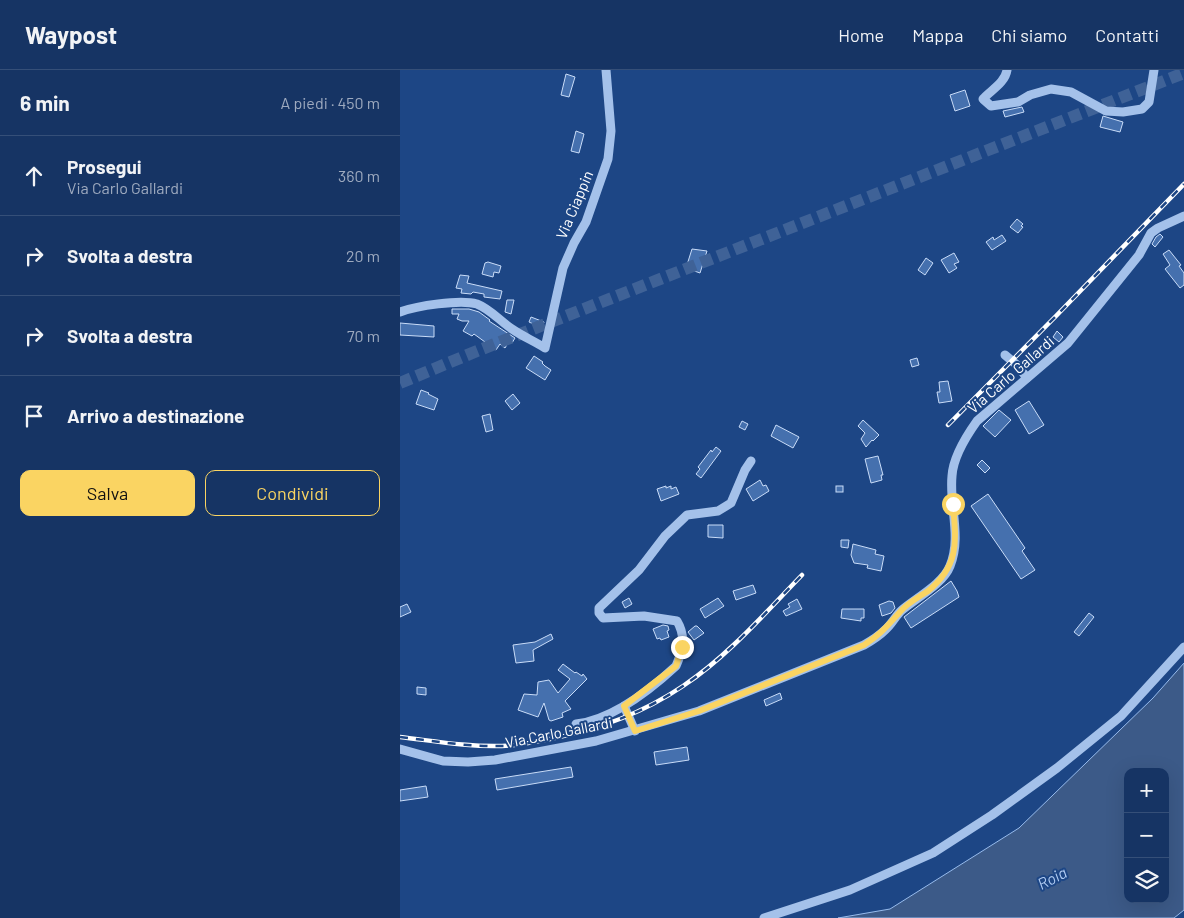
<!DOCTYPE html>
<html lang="it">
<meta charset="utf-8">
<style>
body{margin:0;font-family:Barlow,sans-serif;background:#1f3c6a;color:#f1f3f6}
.controls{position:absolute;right:15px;bottom:15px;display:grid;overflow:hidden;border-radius:10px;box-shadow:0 5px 20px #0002}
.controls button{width:45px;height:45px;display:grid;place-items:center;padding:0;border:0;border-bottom:1px solid #354f78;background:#163464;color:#f1f3f6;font:25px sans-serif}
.stop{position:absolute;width:15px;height:15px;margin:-11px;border:4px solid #fad462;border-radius:50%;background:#fff}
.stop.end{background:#fad462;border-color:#fff;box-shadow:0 1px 5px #0008}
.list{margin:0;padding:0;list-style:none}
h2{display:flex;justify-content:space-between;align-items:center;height:65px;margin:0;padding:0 20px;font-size:21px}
h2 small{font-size:16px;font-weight:400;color:#9eaabf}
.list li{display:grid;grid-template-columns:32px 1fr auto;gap:15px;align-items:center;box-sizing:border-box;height:80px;padding:0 20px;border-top:1px solid #354f78}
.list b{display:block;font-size:19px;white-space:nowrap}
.list p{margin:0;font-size:16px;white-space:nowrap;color:#9eaabf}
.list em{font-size:16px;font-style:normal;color:#9eaabf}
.actions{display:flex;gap:10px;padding:15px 20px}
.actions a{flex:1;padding:11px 0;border:1px solid #fad462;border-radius:10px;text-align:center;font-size:18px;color:#fad462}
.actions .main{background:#fad462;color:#111}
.icon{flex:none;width:28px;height:28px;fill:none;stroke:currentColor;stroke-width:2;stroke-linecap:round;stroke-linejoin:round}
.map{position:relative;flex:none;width:784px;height:848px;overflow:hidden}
header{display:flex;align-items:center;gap:30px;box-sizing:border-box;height:70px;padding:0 25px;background:#163464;border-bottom:1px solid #354f78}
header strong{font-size:24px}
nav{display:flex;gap:28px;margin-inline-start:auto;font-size:18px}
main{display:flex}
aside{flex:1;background:#163464}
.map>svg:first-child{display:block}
.water{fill:#3c5a88;stroke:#97bbec;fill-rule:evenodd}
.building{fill:#4570ae;stroke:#c9dcf8}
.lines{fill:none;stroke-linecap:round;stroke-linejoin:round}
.highway-tunnel{stroke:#3f6297;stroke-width:12;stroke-dasharray:12 6;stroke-linecap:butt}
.minor{stroke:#a4c1ea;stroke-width:9}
.rail-casing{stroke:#fff;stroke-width:4.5}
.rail{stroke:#1d4685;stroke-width:2.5;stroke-dasharray:8;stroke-linecap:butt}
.route{stroke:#fad462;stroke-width:6}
.labels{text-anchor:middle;stroke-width:4;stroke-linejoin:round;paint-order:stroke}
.street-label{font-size:15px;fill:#fff;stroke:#1d4685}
.water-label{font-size:16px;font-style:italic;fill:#b0cbf2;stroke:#1d4685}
</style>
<header>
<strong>Waypost</strong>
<nav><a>Home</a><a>Mappa</a><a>Chi siamo</a><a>Contatti</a></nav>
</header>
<main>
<aside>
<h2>6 min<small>A piedi · 450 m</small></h2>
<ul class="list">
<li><svg class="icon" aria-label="ahead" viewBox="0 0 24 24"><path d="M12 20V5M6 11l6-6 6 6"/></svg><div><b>Prosegui</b><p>Via Carlo Gallardi</p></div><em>360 m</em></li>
<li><svg class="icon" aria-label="right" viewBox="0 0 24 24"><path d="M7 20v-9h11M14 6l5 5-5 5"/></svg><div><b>Svolta a destra</b></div><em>20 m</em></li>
<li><svg class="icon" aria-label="right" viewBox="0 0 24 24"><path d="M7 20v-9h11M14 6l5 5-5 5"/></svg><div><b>Svolta a destra</b></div><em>70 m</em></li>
<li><svg class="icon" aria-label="arrive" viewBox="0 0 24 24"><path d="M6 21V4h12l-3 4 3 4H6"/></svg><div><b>Arrivo a destinazione</b></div></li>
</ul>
<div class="actions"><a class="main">Salva</a><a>Condividi</a></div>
</aside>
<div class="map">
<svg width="784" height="848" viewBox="0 0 784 848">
<rect width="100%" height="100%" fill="#1d4685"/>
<path class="water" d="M 784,593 L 784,840 L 774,848 L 438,848 L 490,839 L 619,758 L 753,628 ZM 728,702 L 765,702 L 765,829 L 728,829 Z"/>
<g class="building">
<polygon points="166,4 175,7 169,27 161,25"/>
<polygon points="565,20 570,36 555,41 550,25"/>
<polygon points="622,37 624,42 605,47 603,41"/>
<polygon points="703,46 723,52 720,62 700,57"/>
<polygon points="176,61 184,64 179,83 171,81"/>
<polygon points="617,149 623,154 621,156 623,157 618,163 610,157"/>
<polygon points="760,164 763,167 755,177 752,174 756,167"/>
<polygon points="602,165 606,171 592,180 586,172 593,167 594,170"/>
<polygon points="292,179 307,181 300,203 286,198"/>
<polygon points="769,180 781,195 779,196 784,203 784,215 780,218 765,199 770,195 763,184"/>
<polygon points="554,183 559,192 554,194 557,198 549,203 541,190"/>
<polygon points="526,188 533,193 525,205 518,200"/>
<polygon points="88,192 101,196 99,203 94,202 93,207 82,204 85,193"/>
<polygon points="60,205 69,206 67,213 102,221 100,229 84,227 84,224 73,222 71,224 61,223 62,219 56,218"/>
<polygon points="107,230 114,230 111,244 105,242"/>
<polygon points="52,239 69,239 79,242 90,250 89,251 115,268 112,273 109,271 105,278 100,274 96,280 74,264 72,266 63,261 69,251 62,251 57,249 59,244 52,244"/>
<polygon points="131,247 144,252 142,258 129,252"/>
<polygon points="0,253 34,256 34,267 0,265"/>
<polygon points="657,261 663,267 659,272 653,267"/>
<polygon points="134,286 143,292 142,293 145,296 151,300 145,310 126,298"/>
<polygon points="517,288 519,295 512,297 510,290"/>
<polygon points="548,311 552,331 539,333 537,322 540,322 539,312"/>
<polygon points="21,320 29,323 28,324 38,329 34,340 16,334"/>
<polygon points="113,324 120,333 112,340 105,331"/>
<polygon points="629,331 644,355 629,364 615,340"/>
<polygon points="599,340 611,350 595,367 583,356"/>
<polygon points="90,344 93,360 86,362 82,346"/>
<polygon points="463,350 479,365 473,371 472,370 466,377 461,369 465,363 458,356"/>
<polygon points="342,351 348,354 345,360 339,357"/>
<polygon points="376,355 399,367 393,378 371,366"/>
<polygon points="316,377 321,381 301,408 296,404 300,399 298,397 311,380 312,382"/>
<polygon points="478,386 483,405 481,405 482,410 471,413 465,389"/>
<polygon points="582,390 590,398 585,403 577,395"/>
<polygon points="360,410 363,416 366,415 369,421 353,431 346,419"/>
<polygon points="266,416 266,418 271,416 271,419 276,417 279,424 261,431 257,419"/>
<rect x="436" y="416" width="7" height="6"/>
<polygon points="588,424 625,478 622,481 635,500 621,509 571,436"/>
<polygon points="308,455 323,455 323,468 308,467"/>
<polygon points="441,470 449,470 448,478 441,477"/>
<polygon points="453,474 476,480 475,484 484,486 481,501 467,498 468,495 454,493 451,485"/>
<polygon points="551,511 557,521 559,527 511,558 504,547"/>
<polygon points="353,515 356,523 336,530 333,521"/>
<polygon points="229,528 232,534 225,538 222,532"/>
<polygon points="318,528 324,536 305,548 300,539"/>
<polygon points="397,529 402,539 386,546 383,541 390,537 388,534"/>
<polygon points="489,531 493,532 495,538 491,543 482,546 479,535"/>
<polygon points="7,534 11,542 0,547 0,537"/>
<polygon points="442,539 464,539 464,548 461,548 461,551 441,548"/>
<polygon points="689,543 694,547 679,566 674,562"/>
<polygon points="263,555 268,556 269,560 267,561 269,567 261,570 260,568 257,569 253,559"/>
<polygon points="295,556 297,556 304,563 294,570 288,562"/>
<polygon points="151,564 153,569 133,580 134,591 116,593 113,575 135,572"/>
<polygon points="163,594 175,603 176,602 182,606 183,604 187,609 165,631 171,639 162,643 163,647 151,651 149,650 144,633 138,647 118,640 124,624 137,625 138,612 149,610 158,623 170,609 158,600"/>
<polygon points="17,617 26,618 26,625 17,624"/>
<polygon points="380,623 382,629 366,636 364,630"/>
<polygon points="287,677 289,690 256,695 254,682"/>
<polygon points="171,697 173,707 97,720 95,709"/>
<polygon points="26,716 28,727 0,731 0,720"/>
</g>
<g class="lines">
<polyline class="highway-tunnel" points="0,313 77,281 784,3"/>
<g class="minor">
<path d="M 607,0 C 605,13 591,20 583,29 L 591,36 L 618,32 L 630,25 L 651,19 L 671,22 L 706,41 L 723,42 L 742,39 L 749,32 L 754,0"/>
<path d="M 0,242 C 16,236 60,229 77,234 C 90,239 100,251 112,259 C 122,266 134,271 145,278 L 163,198 L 174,173 L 186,152 L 208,89 L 211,61 L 206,0"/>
<polyline points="605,285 617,295 627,308"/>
<polyline points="224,636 235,661"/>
<path d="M 176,654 C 212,650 250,620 276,596 C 283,580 286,566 277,551 L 244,546 L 203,548 L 199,543 L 199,538 L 239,500 L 265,466 L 287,445 L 318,441 L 331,433 L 345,400 L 351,391"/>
<path d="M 0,679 L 43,691 L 68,692 L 95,690 L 196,671 L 299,641 L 464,575 C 471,571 479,566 485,560 C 492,554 496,545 502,540 C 516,528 543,514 550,496 C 562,467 549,436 552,406 C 553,388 567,365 577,351 L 668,273 L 739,185 L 751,163 L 758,158 L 784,146"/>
<polyline points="364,848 450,820 533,783 592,745 657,698 721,646 784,577"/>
</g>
<defs>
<g id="rail">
<polyline points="548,355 656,246 784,114"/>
<path d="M 0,667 C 34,671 68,677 102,676 C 118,676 134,672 150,669 C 197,660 243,643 283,616 C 328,586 364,544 402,505"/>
</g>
</defs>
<use href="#rail" class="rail-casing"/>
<use href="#rail" class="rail"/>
</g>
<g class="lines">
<path class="route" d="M 282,577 L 276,596 L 224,636 L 235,661 L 299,641 L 464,575 C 481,564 486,557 500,542 C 507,533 519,527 528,521 C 560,495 556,471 553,434"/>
</g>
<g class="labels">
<g class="street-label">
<text transform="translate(175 135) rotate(-67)" y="5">Via Ciappin</text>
<text transform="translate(611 305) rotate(-41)" y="5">Via Carlo Gallardi</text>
<text transform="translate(159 663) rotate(-11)" y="5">Via Carlo Gallardi</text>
</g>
<g class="water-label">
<text transform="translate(652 808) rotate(-27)" y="6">Roia</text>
</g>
</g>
</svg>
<div class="controls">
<button>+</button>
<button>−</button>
<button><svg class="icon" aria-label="layers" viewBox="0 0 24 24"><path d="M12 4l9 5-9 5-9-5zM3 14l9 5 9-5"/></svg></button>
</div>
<div class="stop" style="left:553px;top:434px"></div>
<div class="stop end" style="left:282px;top:577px"></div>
</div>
</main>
